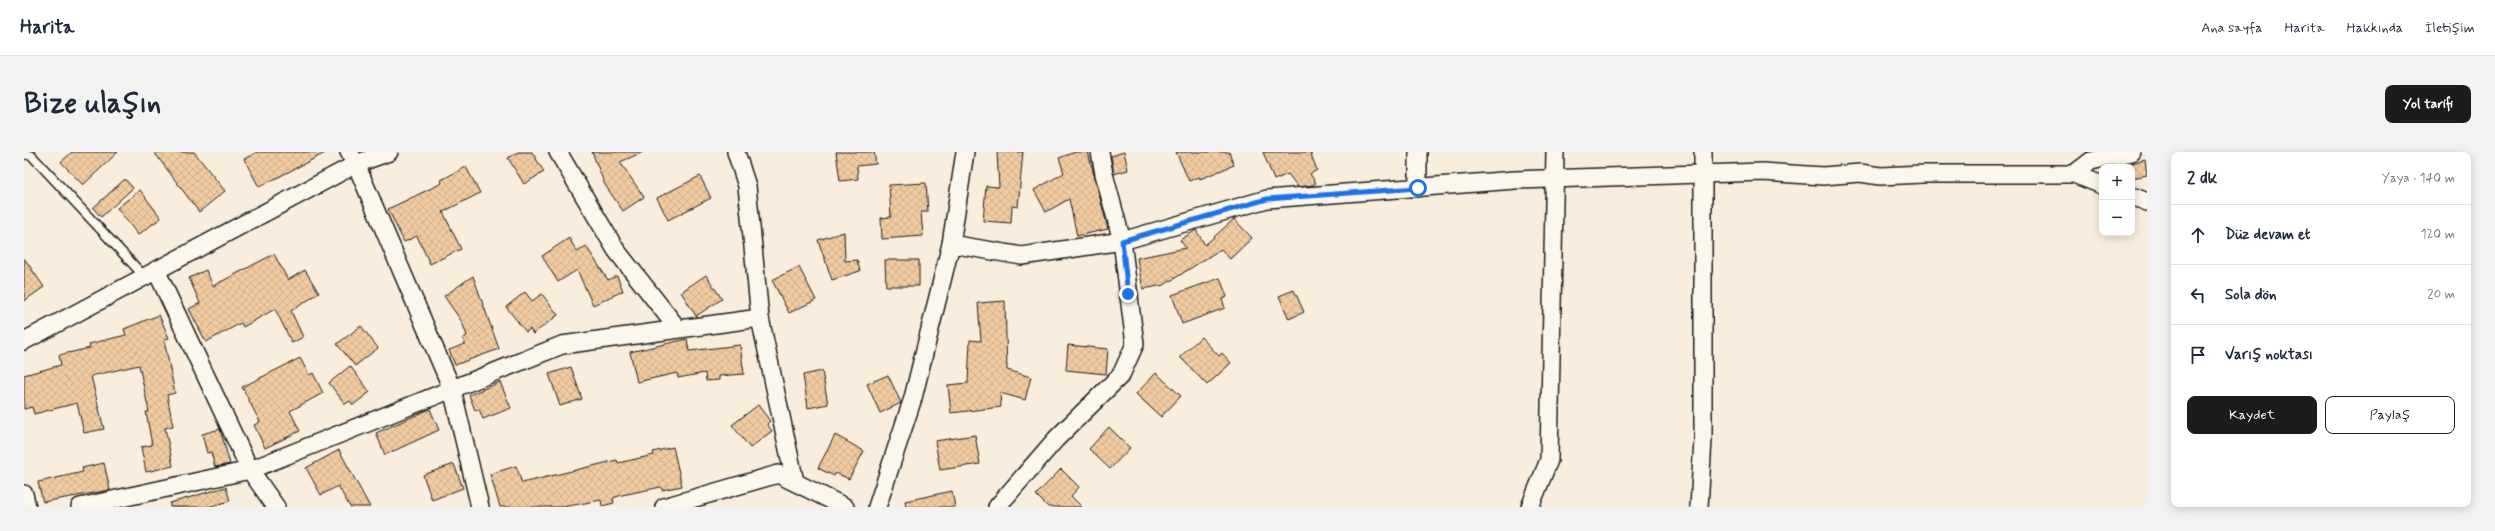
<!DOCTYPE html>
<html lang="tr">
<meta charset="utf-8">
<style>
body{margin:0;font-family:Mynerve,sans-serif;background:#f2f2f3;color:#1f2937}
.controls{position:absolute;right:12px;top:12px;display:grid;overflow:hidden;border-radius:8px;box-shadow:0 2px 10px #0003}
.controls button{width:36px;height:36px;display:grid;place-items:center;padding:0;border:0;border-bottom:1px solid #e0e1e3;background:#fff;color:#1f2937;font:20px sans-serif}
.stop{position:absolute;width:12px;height:12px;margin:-9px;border:3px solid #1a73e8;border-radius:50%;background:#fff}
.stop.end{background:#1a73e8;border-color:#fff;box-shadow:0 1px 4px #0008}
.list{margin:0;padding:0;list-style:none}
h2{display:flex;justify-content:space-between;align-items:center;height:52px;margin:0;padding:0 16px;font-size:17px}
h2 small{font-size:13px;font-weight:400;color:#747a83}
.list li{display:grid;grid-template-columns:26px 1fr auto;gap:12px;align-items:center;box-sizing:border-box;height:60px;padding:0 16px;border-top:1px solid #e0e1e3}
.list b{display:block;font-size:15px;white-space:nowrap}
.list em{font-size:13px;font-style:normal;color:#747a83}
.actions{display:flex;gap:8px;padding:12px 16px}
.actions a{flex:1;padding:9px 0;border:1px solid #1c1c1c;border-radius:8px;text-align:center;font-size:14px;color:#1c1c1c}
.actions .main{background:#1c1c1c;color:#fff}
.icon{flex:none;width:22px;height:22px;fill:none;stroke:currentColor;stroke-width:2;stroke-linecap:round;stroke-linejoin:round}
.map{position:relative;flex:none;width:2123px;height:355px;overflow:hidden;border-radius:8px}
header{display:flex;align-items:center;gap:24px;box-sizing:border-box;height:56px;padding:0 20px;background:#fff;border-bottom:1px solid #e0e1e3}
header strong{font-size:19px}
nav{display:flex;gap:22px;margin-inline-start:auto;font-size:14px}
.intro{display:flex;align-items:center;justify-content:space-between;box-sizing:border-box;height:96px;padding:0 24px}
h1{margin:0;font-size:28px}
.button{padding:10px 18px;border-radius:8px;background:#1c1c1c;color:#fff;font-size:14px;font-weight:700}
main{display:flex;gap:24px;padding:0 24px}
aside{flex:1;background:#fff;border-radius:8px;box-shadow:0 2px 10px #0003}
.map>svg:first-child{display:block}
.building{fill:url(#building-cross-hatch);stroke:#1c1c1c}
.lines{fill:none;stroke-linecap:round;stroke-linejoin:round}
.lane-casing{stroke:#1c1c1c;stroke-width:11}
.street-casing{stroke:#1c1c1c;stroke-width:20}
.lane{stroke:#fbf7ec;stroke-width:8}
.street{stroke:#fbf7ec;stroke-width:17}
.route{stroke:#1a73e8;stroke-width:5}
</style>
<header>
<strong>Harita</strong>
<nav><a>Ana sayfa</a><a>Harita</a><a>Hakkında</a><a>İletişim</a></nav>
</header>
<div class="intro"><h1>Bize ulaşın</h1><a class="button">Yol tarifi</a></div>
<main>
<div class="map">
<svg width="2123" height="355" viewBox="0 0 2123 355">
<defs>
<pattern id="building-cross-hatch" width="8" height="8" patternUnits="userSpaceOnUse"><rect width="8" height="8" fill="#f1cba1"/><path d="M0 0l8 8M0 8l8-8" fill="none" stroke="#ceae8a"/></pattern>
</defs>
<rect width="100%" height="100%" fill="#f9eedd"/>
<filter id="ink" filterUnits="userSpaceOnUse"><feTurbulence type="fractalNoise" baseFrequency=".025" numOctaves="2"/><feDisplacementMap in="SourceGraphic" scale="8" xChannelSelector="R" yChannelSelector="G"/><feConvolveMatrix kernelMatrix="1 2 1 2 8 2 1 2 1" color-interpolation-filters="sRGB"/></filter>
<g filter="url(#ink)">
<g class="building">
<polygon points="48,0 94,0 59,33 37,10"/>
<polygon points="130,0 170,0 201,39 175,60"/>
<polygon points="233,0 303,0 235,35 220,7"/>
<polygon points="494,0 508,0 520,20 500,32 484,6"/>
<polygon points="568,0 619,0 596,10 620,45 599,59 581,33"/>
<polygon points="812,0 850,0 852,12 833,14 834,27 816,29"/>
<polygon points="973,0 999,0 994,55 988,54 987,71 959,69 962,34 975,35"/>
<polygon points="1051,0 1064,0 1084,77 1053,84 1045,47 1022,60 1010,38 1040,21 1035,6"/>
<polygon points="1100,0 1104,18 1090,22 1087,4"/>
<polygon points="1152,0 1205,0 1210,13 1176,27 1175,25 1165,29"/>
<polygon points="1239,0 1286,0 1293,18 1286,22 1292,31 1289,33 1274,35 1264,22 1250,28"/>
<polygon points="2121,8 2123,23 2108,26 2108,11"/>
<polygon points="442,15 456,41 419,60 437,97 406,112 393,84 380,90 364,57 418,31 417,28"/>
<polygon points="676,24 687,46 644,68 633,46"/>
<polygon points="101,27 109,36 77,65 69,56"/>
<polygon points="902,31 904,60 897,60 899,84 858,87 857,66 867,65 865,33"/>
<polygon points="116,38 137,66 114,83 93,56"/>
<polygon points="1210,67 1228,86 1206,107 1197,97 1140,133 1119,137 1113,106 1162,96 1156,88 1172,78 1181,93"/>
<polygon points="820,80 821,109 833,108 836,119 808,128 794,88"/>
<polygon points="545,86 553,100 562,94 584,128 593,124 599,139 569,153 553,118 534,130 518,104"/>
<polygon points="250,102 264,128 281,118 295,141 267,159 279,185 268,191 251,157 219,175 217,171 182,190 165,157 176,151 165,126 182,118 189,134"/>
<polygon points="0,106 20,135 0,149"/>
<polygon points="861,108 895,108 895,134 862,134"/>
<polygon points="775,115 792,148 765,161 748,128"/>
<polygon points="682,123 698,147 672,164 657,140"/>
<polygon points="449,124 475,197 431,213 425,198 441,192 439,186 443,184 438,170 420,144"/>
<polygon points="1196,126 1203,145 1198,147 1201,156 1158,172 1148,143"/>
<polygon points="1270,138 1280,160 1265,167 1255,144"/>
<polygon points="501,140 508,149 518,142 534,163 509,182 506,177 502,180 482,155"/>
<polygon points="981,149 983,218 1007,225 1001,248 976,241 977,255 927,261 924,233 944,231 946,188 957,189 954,151"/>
<polygon points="135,163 145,186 140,188 151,241 143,243 149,274 141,276 149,314 122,320 117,295 128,293 122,260 125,260 115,213 67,224 80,277 60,281 53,251 10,262 8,255 0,257 0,223 37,213 35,203 66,196 65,192 102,183 100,177"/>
<polygon points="337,174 354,196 331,214 313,192"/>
<polygon points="1177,185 1195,204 1198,201 1207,211 1183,233 1156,205"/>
<polygon points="663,187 665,199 716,193 720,222 695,224 695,228 682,229 681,221 654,226 653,221 613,230 606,200"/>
<polygon points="1044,193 1084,197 1082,222 1042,218"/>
<polygon points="276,206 285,223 289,221 299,241 266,259 276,279 241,296 230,273 236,270 218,235"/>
<polygon points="326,214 346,240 329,253 326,249 321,252 305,231"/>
<polygon points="547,215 558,247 536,254 525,222"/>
<polygon points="798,219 804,252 784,256 779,223"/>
<polygon points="1132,221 1157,244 1137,265 1112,242"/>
<polygon points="864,223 877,251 856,261 843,232"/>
<polygon points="476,230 487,256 459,267 455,257 451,258 445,243"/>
<polygon points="734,253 746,269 743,272 748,279 726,296 708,273"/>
<polygon points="406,257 415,278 361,303 352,281"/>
<polygon points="1085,275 1106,296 1086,317 1065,297"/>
<polygon points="196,277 206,312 191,315 187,300 183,301 178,282"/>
<polygon points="811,283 840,299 825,327 812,321 810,324 794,316"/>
<polygon points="951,283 956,312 916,318 911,289"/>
<polygon points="649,295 658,334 638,338 637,335 598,343 589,346 590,351 578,354 577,348 539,355 476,355 466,322 492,314 498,331 593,308 594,311 630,303 629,300"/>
<polygon points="315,298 346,355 326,355 314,334 297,343 282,316"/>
<polygon points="80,311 86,338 19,350 14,330 59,320 58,316"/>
<polygon points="430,312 439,336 408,348 399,323"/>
<polygon points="1037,317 1055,335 1047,344 1058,355 1024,355 1012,343"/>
<polygon points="202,335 206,349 184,355 146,355 146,351"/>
<polygon points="928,339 931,355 882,355 881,349"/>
</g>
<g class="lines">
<defs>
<polyline id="lane" points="0,2 8,4 120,124"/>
<g id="street">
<polyline points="325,0 332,12 428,237 456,355"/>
<polyline points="534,0 592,98 654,177"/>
<polyline points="712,0 723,34 736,166 771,330"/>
<polyline points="1394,0 1394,36"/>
<polyline points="2050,22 2067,9 2108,0"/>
<polyline points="2108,44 2123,50"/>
<polyline points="927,92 998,104 1098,89 1243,47 1491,28 1739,20 1799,24 1836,21 1856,24 1899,22 2050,22 2078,33"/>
<polyline points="132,118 226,318 252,355"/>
<polyline points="0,189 332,12 365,0"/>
<polyline points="0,342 3,355"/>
<polyline points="56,355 226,318 538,193 736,166"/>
<polyline points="640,355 754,322 821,355"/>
<polyline points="853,355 889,246 927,92 941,0"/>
<polyline points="973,355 1032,287 1097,223 1111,192 1098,89 1080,22 1076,0"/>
<polyline points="1506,355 1525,308 1531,0"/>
<polyline points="1675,355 1679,288 1679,0"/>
</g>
</defs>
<use href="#lane" class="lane-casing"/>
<use href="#street" class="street-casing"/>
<use href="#lane" class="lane"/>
<use href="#street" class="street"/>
</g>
</g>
<g class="lines" filter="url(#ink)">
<polyline class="route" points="1104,142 1098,89 1243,47 1394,36"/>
</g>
</svg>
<div class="controls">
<button>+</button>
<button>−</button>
</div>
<div class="stop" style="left:1394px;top:36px"></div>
<div class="stop end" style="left:1104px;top:142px"></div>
</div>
<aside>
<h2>2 dk<small>Yaya · 140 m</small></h2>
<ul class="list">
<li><svg class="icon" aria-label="ahead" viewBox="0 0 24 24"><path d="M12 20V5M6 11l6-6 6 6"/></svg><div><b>Düz devam et</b></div><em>120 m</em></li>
<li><svg class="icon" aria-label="left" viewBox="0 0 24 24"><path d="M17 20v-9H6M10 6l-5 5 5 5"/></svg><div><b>Sola dön</b></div><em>20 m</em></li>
<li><svg class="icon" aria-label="arrive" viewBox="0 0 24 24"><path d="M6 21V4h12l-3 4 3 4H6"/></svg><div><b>Varış noktası</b></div></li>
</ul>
<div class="actions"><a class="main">Kaydet</a><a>Paylaş</a></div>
</aside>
</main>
